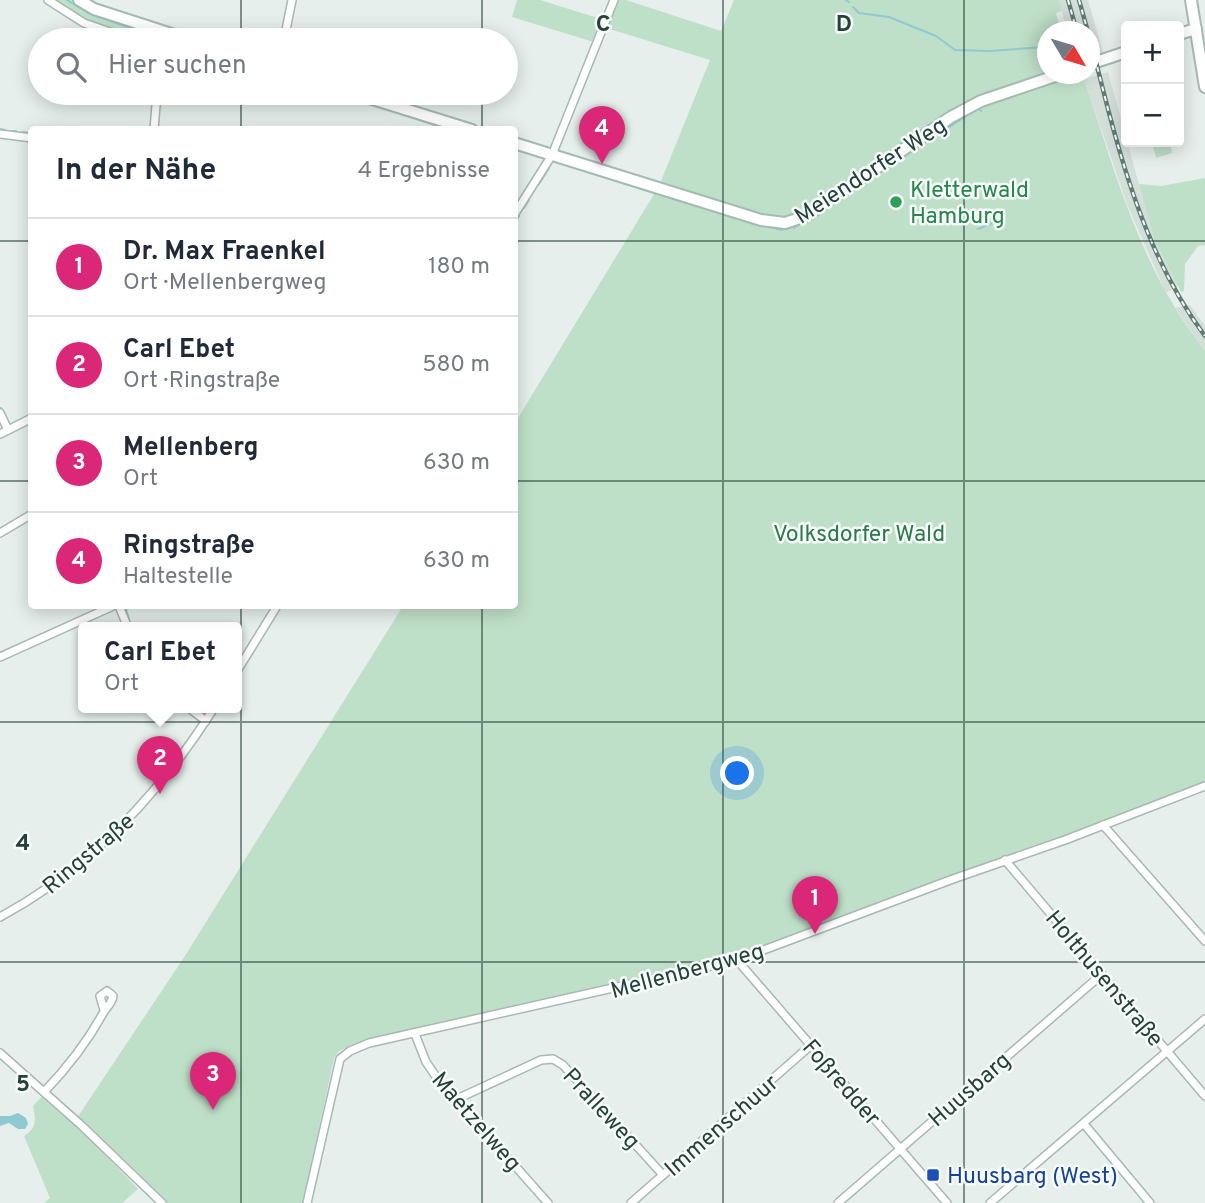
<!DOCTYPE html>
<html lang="de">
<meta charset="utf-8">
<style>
body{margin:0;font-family:Overpass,sans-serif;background:#f2f2f3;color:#1f2937}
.controls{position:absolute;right:21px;top:21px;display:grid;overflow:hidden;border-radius:7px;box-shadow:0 4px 18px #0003}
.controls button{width:63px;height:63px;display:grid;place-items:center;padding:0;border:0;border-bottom:2px solid #e0e1e3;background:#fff;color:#1f2937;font:35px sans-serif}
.compass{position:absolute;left:1037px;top:21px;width:63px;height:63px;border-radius:50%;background:#fff;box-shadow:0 4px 18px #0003;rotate:128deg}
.you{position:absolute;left:738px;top:774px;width:24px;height:24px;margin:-18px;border:5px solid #fff;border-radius:50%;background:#1a73e8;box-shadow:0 0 0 10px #1a73e833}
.badge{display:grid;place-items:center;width:46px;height:46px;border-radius:50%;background:#db2777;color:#fff;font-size:23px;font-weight:700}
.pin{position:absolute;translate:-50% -58px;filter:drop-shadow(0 2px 4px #0008)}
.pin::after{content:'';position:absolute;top:37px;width:24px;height:21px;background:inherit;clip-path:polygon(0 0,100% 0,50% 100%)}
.popup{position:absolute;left:78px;top:622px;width:164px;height:91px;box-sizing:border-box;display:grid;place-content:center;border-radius:7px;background:#fff;filter:drop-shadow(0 2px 5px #0005);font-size:23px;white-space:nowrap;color:#747a83}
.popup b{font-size:26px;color:#1f2937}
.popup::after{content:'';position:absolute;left:50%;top:100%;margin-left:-14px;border:14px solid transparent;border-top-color:#fff}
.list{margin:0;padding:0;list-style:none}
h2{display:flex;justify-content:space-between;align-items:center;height:91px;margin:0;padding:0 28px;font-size:30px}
h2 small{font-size:23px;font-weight:400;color:#747a83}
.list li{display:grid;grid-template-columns:46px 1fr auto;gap:21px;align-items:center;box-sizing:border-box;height:98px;padding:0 28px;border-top:2px solid #e0e1e3}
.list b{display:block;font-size:26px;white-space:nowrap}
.list p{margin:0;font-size:23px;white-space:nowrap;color:#747a83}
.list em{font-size:23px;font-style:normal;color:#747a83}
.icon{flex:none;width:38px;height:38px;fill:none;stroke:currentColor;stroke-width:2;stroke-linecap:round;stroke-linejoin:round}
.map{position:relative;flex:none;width:1205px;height:1203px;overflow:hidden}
.search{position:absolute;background:#fff;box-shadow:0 4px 18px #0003;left:28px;top:28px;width:490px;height:77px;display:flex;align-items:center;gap:18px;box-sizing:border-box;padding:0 24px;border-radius:38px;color:#747a83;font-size:26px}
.panel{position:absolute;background:#fff;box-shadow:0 4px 18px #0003;left:28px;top:126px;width:490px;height:483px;border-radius:7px}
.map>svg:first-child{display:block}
.built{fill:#d4dfda}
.green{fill:#bfe0c8}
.water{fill:#8ec9d4}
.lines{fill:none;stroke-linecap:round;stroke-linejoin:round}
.stream{stroke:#8ec9d4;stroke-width:2}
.street-casing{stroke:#a8b8b2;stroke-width:10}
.secondary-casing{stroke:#a4bbb3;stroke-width:14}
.street{stroke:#fff;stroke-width:7}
.secondary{stroke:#fff;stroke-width:10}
.rail-casing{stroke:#5f7d75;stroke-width:4.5}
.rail{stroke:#f7fbf9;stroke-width:2;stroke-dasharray:5;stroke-linecap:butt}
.grid{fill:none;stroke:#24423a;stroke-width:2;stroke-opacity:0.55}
.leisure-dot{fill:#2e9e5b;stroke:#f7fbf9;stroke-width:2.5}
.transit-dot{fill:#1a4fb4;stroke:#f7fbf9;stroke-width:2.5}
.labels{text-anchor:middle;stroke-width:5;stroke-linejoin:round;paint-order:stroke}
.street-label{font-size:23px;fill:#24423a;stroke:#f7fbf9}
.leisure-label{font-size:23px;fill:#27864d;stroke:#f7fbf9;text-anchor:start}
.park-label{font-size:23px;fill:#2d7a4b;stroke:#f7fbf9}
.transit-label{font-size:23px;fill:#164399;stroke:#f7fbf9;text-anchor:start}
.grid-label{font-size:23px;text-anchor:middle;font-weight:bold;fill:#24423a;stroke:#f7fbf9;stroke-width:5;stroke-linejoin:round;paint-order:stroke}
</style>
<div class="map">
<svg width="1205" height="1203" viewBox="0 0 1205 1203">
<rect width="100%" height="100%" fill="#e6efeb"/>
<g class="built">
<polygon points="1059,0 1088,0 1103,52 1090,58 1090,32 1067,31"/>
<polygon points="1108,72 1154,239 1178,286 1166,293 1128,207 1084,79"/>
<polygon points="1190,305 1205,326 1205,351 1175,308"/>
</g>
<g class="green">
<path d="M 52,0 L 71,0 L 86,9 L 156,35 L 155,40 C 120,42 81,18 52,0 Z"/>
<polygon points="517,0 540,0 598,18 597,43 512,17"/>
<path d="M 614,0 L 626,0 L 721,31 L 734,0 L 1059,0 L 1062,11 L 1056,13 L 1061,31 L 1048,32 L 1048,74 L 1066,74 L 1069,84 L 1084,79 C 1110,156 1132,237 1174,306 C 1183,322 1195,336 1205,351 L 1205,783 L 733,959 L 346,1048 L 339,1051 L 334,1058 L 303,1203 L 167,1203 L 77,1118 L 183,959 L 403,606 L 514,606 L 515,423 L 659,186 L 710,60 L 603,27 Z"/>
<polygon points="1170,143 1172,153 1156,158 1153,147"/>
<polygon points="1205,178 1205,245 1198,246 1185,264 1184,291 1181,292 1154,239 1139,184 1161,186"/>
<path d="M 43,1095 L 72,1120 L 138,1189 L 122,1203 L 44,1203 L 50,1198 L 24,1136 C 37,1128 36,1121 33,1106 Z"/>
</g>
<polygon class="water" points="18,1113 26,1118 28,1124 25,1129 18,1129 9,1123 0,1126 0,1116 10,1116"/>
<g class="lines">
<g class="stream">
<polyline points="67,0 88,13 153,36"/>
<polyline points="846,0 849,2"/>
<polyline points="853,7 859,13 889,17 936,36 955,50 990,51 1045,47"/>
<polyline points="352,99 373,105"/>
<polyline points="378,106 450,130"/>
<polyline points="979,109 981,111"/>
<polyline points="0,129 5,130"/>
<polyline points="12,131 16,131"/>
<polyline points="23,132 32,133"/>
<polyline points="514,150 517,150"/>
<polyline points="554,161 658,194"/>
<polyline points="539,184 549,168"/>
<polyline points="664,196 750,222"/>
<polyline points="524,208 529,200"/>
<polyline points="515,223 519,216"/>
<polyline points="762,225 782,230"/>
<polyline points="794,228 977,109"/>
<polyline points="978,229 1004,218"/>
<polyline points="1,408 8,422"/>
<polyline points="125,606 129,619"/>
<polyline points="131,624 131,626"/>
<polyline points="243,668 246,663"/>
<polyline points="237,678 240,673"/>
</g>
<defs>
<g id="street">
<polyline points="48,0 84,23 133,40"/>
<polyline points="284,40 292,0"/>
<polyline points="154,130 157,93"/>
<polyline points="0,134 32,138"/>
<polyline points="514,215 552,155 614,0"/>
<polyline points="0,413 8,430"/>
<polyline points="0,434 32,418"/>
<polyline points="0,533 32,514"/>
<polyline points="119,606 128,628"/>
<polyline points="0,657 113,606"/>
<polyline points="237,671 277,606"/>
<polyline points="189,708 206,721"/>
<polyline points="1103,825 1205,941"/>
<polyline points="1005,860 1205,1096"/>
<path d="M 0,917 C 91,868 159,795 214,708"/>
<polyline points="737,960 947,1203"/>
<polyline points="415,1034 426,1062 437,1078 548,1203"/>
<polyline points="0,1053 81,1125 162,1203"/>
<path d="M 44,1092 C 67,1068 86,1044 102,1015 C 106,1007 112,1004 113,996 L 107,991 L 100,996 L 104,1010"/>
<polyline points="457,1099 541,1060 553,1059 563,1065 663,1175"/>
<polyline points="1084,1124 1150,1203"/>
<polyline points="307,1203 340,1059 350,1051 369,1043 737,960 953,879 1065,840 1205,786"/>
<polyline points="631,1203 810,1046"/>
<polyline points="838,1203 1101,975"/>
<polyline points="990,1203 1205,1019"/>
</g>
<g id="secondary">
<polyline points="79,0 94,9 190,40"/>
<polyline points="1191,0 1205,87"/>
<polyline points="1179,34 1196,29"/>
<polyline points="1090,64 1126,52"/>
<polyline points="353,93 472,130"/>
<polyline points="514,143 761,220 785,223 806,216 951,117 981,101 1061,74"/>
</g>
</defs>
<use href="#street" class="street-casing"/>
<use href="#secondary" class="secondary-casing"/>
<use href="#street" class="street"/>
<use href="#secondary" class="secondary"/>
<defs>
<g id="rail">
<polyline points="1068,0 1077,32"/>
<polyline points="1079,0 1088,32"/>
<path d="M 1090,38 C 1116,141 1140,249 1205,336"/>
</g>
</defs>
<use href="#rail" class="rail-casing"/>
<use href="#rail" class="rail"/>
</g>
<path class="grid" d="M 241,0 L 241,40M 482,0 L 482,40M 723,0 L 723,1203M 964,0 L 964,1203M 241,93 L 241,130M 482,93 L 482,130M 0,241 L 32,241M 514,241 L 1205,241M 0,481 L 32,481M 514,481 L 1205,481M 241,606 L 241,1203M 482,606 L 482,1203M 0,722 L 1205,722M 0,962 L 1205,962"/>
<circle class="leisure-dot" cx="896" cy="202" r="7"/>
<rect class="transit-dot" x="926" y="1168" width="14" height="14" rx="3.5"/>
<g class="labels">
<g class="street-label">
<text transform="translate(870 170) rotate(-33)" y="8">Meiendorfer Weg</text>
<text transform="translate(88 853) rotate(-40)" y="8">Ringstraße</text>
<text transform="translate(687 970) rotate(-15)" y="8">Mellenbergweg</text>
<text transform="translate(1105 978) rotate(50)" y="8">Holthusenstraße</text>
<text transform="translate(842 1082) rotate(49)" y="8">Foßredder</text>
<text transform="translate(969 1089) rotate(-41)" y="8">Huusbarg</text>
<text transform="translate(602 1108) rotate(47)" y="8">Pralleweg</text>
<text transform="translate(477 1121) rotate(49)" y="8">Maetzelweg</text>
<text transform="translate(721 1125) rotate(-41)" y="8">Immenschuur</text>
</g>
<g class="leisure-label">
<text x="910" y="197">Kletterwald<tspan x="910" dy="26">Hamburg</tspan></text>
</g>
<g class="park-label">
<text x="859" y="541">Volksdorfer Wald</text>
</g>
<g class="transit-label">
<text x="947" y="1183">Huusbarg (West)</text>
</g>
</g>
<g class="grid-label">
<text x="603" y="31">C</text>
<text x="844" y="31">D</text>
<text x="23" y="850">4</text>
<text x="23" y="1091">5</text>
</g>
</svg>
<div class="controls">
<button>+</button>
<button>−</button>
</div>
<svg class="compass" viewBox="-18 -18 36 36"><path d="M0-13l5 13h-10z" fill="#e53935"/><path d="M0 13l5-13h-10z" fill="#747a83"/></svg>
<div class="you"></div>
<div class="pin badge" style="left:815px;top:934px">1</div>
<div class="pin badge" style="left:160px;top:794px">2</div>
<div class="popup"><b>Carl Ebet</b>Ort</div>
<div class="pin badge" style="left:213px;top:1110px">3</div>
<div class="pin badge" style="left:602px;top:164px">4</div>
<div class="search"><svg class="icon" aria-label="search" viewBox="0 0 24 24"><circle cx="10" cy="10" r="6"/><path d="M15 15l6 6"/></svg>Hier suchen</div>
<section class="panel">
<h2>In der Nähe<small>4 Ergebnisse</small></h2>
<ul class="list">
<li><span class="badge">1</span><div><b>Dr. Max Fraenkel</b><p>Ort · Mellenbergweg</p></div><em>180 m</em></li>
<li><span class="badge">2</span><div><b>Carl Ebet</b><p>Ort · Ringstraße</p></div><em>580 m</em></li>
<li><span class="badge">3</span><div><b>Mellenberg</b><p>Ort</p></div><em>630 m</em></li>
<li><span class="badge">4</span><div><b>Ringstraße</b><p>Haltestelle</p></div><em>630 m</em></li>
</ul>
</section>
</div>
